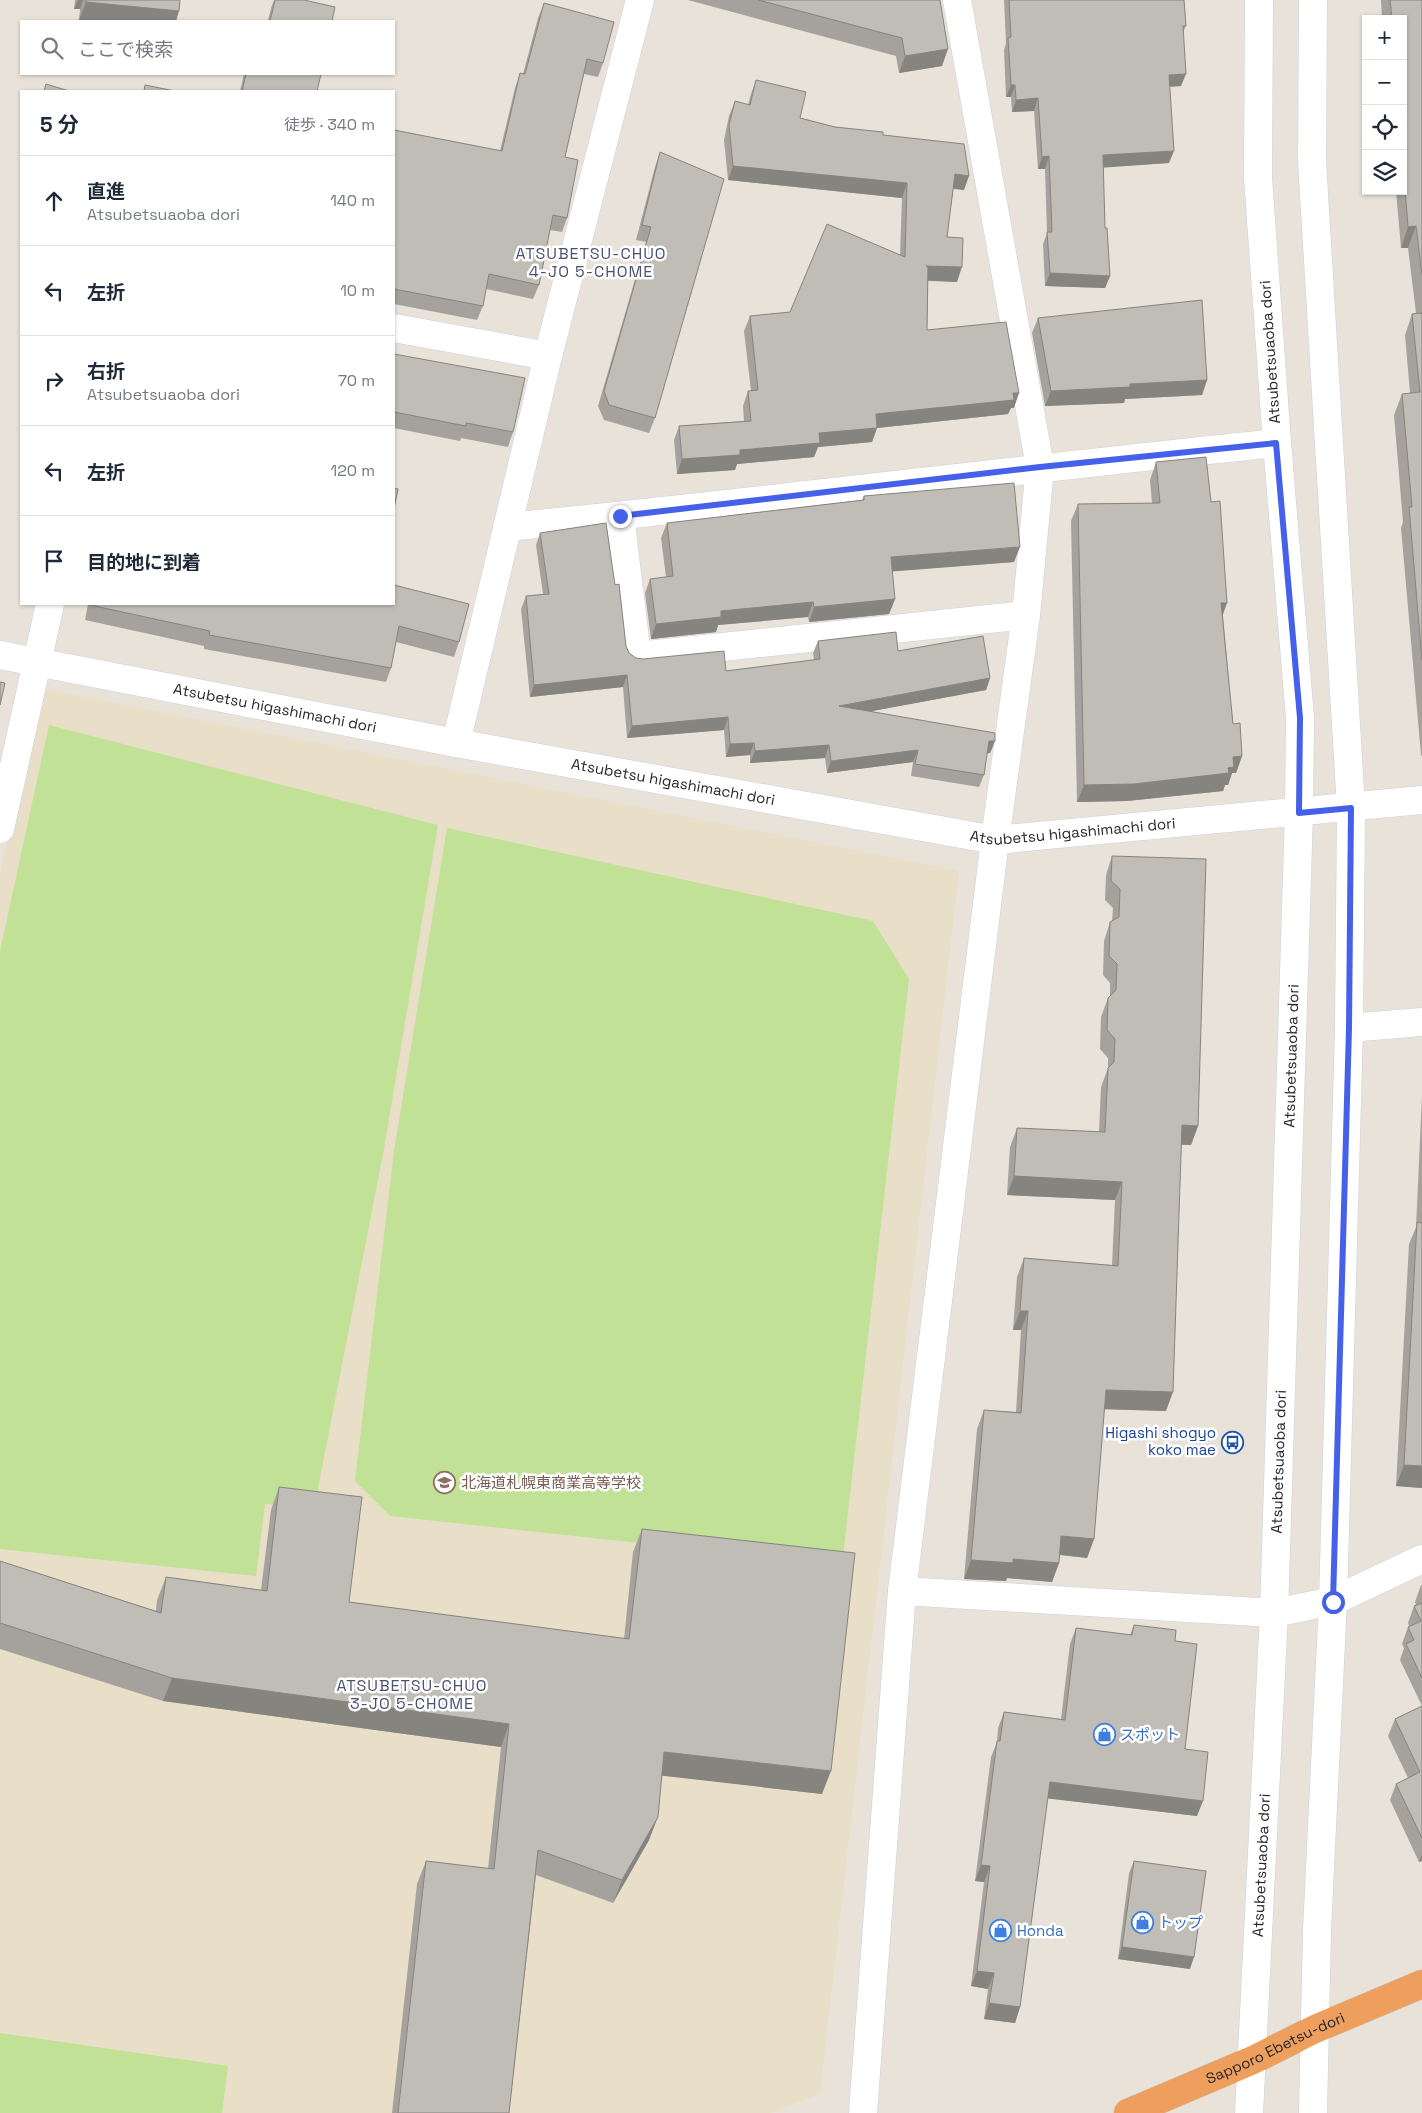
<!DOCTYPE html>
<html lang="ja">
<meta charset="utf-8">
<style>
body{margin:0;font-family:"Space Grotesk","Noto Sans JP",sans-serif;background:#f2f2f3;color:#1f2937}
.controls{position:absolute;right:15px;top:15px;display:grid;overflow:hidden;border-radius:0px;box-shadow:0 1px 4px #0004}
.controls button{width:45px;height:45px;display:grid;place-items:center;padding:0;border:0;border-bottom:1px solid #e0e1e3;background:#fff;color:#1f2937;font:25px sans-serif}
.stop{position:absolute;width:15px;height:15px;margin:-11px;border:4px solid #4561e9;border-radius:50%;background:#fff}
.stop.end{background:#4561e9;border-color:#fff;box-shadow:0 1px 5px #0008}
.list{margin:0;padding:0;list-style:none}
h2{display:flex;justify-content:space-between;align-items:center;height:65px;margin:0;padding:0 20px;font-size:21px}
h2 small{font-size:16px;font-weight:400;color:#747a83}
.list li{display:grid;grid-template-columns:32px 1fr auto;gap:15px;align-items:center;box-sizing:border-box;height:90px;padding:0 20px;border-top:1px solid #e0e1e3}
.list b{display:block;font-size:19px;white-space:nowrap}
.list p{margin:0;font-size:16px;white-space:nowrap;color:#747a83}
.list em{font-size:16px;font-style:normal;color:#747a83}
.icon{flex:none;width:28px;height:28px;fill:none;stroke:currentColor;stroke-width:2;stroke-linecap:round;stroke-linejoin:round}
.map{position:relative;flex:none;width:1422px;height:2113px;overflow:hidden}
.search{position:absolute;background:#fff;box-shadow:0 1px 4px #0004;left:20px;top:20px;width:375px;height:55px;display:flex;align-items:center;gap:12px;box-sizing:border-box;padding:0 18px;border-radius:0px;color:#747a83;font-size:19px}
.panel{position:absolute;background:#fff;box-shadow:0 1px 4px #0004;left:20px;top:90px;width:375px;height:515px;border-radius:0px}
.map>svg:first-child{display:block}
.education{fill:#e9dfc9}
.pitch{fill:#c0e196}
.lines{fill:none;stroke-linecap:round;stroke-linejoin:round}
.minor-casing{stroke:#ced1df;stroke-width:29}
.highway-casing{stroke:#c3c3c3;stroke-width:29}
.minor{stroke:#fff;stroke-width:28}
.highway{stroke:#ef9f5d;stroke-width:28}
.wall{fill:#a5a29d}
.shaded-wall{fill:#86847f}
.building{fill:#c0bcb6;stroke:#86847f}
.route{stroke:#4561e9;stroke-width:6}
.labels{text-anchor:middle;stroke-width:5;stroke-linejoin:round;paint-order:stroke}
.street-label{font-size:15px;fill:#272727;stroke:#fff}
.transit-label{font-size:15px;fill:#164399;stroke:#fff;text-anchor:end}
.education-label{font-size:15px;fill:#785e54;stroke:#fff;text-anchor:start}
.shop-label{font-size:15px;fill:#366cbe;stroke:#fff;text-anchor:start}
.neighbourhood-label{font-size:16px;letter-spacing:1px;fill:#4c5272;stroke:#fff}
</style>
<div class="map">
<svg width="1422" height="2113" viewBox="0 0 1422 2113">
<rect width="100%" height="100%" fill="#e8e2d9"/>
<polygon class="education" points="40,688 959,871 820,2094 771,2113 0,2113 0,873"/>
<g class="pitch">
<polygon points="49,725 438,825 384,1149 314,1509 265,1504 256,1576 0,1549 0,951"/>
<polygon points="447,828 873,921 909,979 842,1565 390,1516 355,1481 394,1151"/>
<polygon points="0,2033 228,2066 222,2113 0,2113"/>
</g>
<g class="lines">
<defs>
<g id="minor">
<polyline points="394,328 548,356"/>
<polyline points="620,516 637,656 1026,615"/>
<path d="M 507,527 C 764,502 1020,469 1277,443"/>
<path id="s1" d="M 0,655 L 456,743 L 995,840 L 1422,800"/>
<polyline points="456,743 548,356 640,0"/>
<polyline points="0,829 50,604"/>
<polyline points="1349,1028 1422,1022"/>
<polyline points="902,1591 1274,1613 1333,1601 1422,1559"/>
<polyline points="863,2113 902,1591 995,840 1026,615 1040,467 957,0"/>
<path id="s2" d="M 1249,2113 L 1274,1613 L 1299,813 L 1300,718 L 1277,443 L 1258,178 L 1259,0"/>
<polyline points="1313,2113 1317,1930 1333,1601 1349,1028 1351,808 1312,161 1313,0"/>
</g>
<g id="highway">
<path id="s3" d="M 1128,2113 L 1253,2060 L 1315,2029 L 1422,1984"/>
</g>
</defs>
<use href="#minor" class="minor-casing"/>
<use href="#highway" class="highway-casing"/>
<use href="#minor" class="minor"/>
<use href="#highway" class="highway"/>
</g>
<g class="wall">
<polygon points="75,0 180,0 176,21 94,21 79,20 80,9 74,9"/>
<polygon points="274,0 304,0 332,21 268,21 271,8"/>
<polygon points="688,0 940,0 942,66 899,73 896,56"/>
<polygon points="1004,0 1184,0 1186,26 1183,32 1181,86 1169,87 1169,163 1103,167 1105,228 1110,276 1105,288 1045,286 1043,244 1047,233 1045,169 1038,169 1034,111 1012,112 1011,97 1006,97 1004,50 1006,43"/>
<polygon points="1381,0 1422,0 1422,756 1421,755 1401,528 1403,522 1394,415 1402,394 1410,393 1405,335 1412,314 1416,313 1408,248 1401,248 1396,191 1403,191 1403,19 1382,19"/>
<polygon points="544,3 603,63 598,77 584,74 565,157 567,218 562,232 550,230 539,285 533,299 486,289 483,306 477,320 394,304 394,130 500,151 515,88 520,73 523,74 538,18"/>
<polygon points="244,74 321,74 317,91 240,91"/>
<polygon points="756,80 800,118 835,127 883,135 964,190 953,189 947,237 957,282 928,281 927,330 1014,408 1011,408 1008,414 877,428 872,442 818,447 814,457 737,464 735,470 677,474 674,440 679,426 744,421 743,406 748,391 751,391 744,331 750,316 790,312 900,255 902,198 728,180 724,140 729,116 735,101 748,105 751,94"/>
<polygon points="660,152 655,418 649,433 604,420 598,406 646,242 636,240 655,167"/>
<polygon points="1038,318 1207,380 1202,395 1125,399 1124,403 1045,406 1032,333"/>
<polygon points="394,354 513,432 508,447 461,438 460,441 394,428"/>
<polygon points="1156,462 1223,616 1233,724 1242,756 1236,773 1232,773 1228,785 1225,785 1223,791 1127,801 1077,802 1071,521 1078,504 1152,503 1150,480"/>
<polygon points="864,496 1014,562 892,571 895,599 889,614 809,622 808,617 718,625 716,632 651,639 645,593 650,579 666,577 661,538 667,523 862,500"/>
<polygon points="540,533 615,585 626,646 629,653 636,658 726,671 814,660 813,653 818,641 898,651 990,678 986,690 871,711 995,741 990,753 987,753 984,775 979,787 911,776 913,762 827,773 825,758 750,763 750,755 726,757 724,730 627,738 623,687 530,697 521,609 526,596 543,594 536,545"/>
<polygon points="88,604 394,604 459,642 454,657 396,642 391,668 386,682 204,649 204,646 85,620"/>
<polygon points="1112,856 1198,1126 1191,1145 1181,1145 1166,1411 1104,1409 1094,1539 1087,1558 1059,1555 1059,1563 1052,1582 1007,1578 1006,1581 964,1579 977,1429 984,1410 1016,1412 1021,1330 1013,1330 1017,1277 1024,1258 1112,1265 1115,1200 1007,1195 1010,1147 1017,1128 1099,1132 1101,1087 1108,1068 1108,1058 1100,1049 1101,1017 1108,998 1110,996 1110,983 1103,975 1104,941 1110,922 1112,921 1113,908 1105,900 1106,875"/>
<polygon points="1422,1096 1422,1488 1396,1486 1409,1244 1416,1227"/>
<polygon points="279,1487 349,1602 624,1639 633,1552 642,1529 822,1794 662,1775 649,1840 613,1903 536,1875 509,2113 392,2113 417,1884 426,1861 488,1869 501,1747 163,1701 0,1649 0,1561 156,1611 157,1600 166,1577 261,1590 271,1510"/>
<polygon points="1421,1585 1422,1585 1422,1861 1419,1862 1390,1800 1396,1784 1408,1778 1388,1736 1395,1719 1422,1706 1400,1660 1404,1648 1402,1644 1408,1627 1409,1626 1408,1623 1414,1606 1416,1605 1415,1602"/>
<polygon points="1134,1625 1175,1641 1185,1749 1197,1816 1047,1798 1020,2007 1015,2023 984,2019 988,1989 971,1986 984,1882 975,1881 991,1757 997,1742 998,1728 1004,1712 1061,1719 1070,1644 1076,1628 1130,1635"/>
<polygon points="1134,1861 1190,1969 1118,1959 1129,1873"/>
</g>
<g class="shaded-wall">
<polygon points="78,0 83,0 80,9 74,9"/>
<polygon points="86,2 179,11 176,21 94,21 79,20"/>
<polygon points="948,49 942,66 899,73 905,56"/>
<polygon points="1186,74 1181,86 1164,87 1169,75"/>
<polygon points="1011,85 1015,85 1011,97 1006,97"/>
<polygon points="1038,98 1034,111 1012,112 1016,100"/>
<polygon points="1174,151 1169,163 1098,168 1103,155"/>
<polygon points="1049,156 1045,169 1038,169 1042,157"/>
<polygon points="733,166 907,183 902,198 728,180"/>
<polygon points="955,174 969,176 964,190 950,188"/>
<polygon points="1416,226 1408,248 1401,248 1408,227"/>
<polygon points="926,266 962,267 957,282 921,280"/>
<polygon points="1050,273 1110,276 1105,288 1045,286"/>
<polygon points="1207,380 1202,395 1125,399 1124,403 1045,406 1051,391 1130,384"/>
<polygon points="1013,393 1019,393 1014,408 1011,408 1008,414 877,428 872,442 818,447 814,457 737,464 735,470 677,474 682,459 819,433 876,414"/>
<polygon points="1020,547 1014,562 886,572 891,557"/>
<polygon points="895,599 889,614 809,622 814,607"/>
<polygon points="813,602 808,617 718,625 716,632 651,639 656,624 721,611"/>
<polygon points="1221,603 1227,603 1221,620"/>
<polygon points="627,675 623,687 530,697 534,685"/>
<polygon points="990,678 986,690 835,718 839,706"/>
<polygon points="728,717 724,730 627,738 632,726"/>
<polygon points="989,741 995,741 990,753 985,754"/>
<polygon points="754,743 750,755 726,757 730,744"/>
<polygon points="829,745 825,758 750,763 755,751"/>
<polygon points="918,750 913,762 827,773 831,761"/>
<polygon points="1242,756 1236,773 1232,773 1228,785 1225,785 1223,791 1127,801 1077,802 1084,785 1233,757"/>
<polygon points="1182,1125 1198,1126 1191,1145 1175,1144"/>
<polygon points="1014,1176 1122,1182 1115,1200 1007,1195"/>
<polygon points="1020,1311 1028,1311 1021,1330 1013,1330"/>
<polygon points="1106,1390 1173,1392 1166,1411 1099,1409"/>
<polygon points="1404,1465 1422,1466 1422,1488 1396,1486"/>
<polygon points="1061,1536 1094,1539 1087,1558 1054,1554"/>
<polygon points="1013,1559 1059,1563 1052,1582 1007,1578 1006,1581 964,1579 971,1560"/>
<polygon points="172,1678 509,1724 501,1747 163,1701"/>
<polygon points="664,1752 831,1771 822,1794 656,1775"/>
<polygon points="1050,1782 1203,1801 1197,1816 1044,1798"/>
<polygon points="658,1817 649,1840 613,1903 622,1880"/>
<polygon points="1422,1855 1422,1861 1419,1862"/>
<polygon points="981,1865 990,1866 984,1882 975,1881"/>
<polygon points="1122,1947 1194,1957 1190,1969 1118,1959"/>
<polygon points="977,1971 994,1973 988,1989 971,1986"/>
<polygon points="989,2003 1020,2007 1015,2023 984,2019"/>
</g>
<g class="building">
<polygon points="86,0 180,0 179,11 86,2"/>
<polygon points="275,0 304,0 335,7 332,21 270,21"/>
<polygon points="758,0 940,0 948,49 905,56 902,38"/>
<polygon points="1009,0 1184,0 1186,26 1183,26 1186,74 1169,75 1174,151 1103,155 1105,228 1107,228 1110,276 1050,273 1047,232 1052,232 1049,156 1042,157 1038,98 1016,100 1015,85 1011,85 1008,38 1011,37"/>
<polygon points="1390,0 1422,0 1422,275 1416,226 1408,227 1403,163 1403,19 1392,19"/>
<polygon points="544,3 614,22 603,63 587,59 565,157 578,160 567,218 553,215 539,285 489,274 483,306 394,289 394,130 502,151 520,73 525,74"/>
<polygon points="246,74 321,74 317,91 242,91"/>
<polygon points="756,80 806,92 800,118 835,127 883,132 883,135 964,144 969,176 955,174 947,237 963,238 962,267 926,266 928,267 927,330 1006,322 1019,393 1013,393 1014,400 876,414 877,428 819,433 820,443 740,450 740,455 682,459 679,426 751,421 748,391 758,390 750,316 790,312 827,224 905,257 907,183 733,166 729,125 735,101 750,105"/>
<polygon points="46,84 69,91 44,91"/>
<polygon points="145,85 175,91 144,91"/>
<polygon points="660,152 724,179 655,418 609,405 604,391 651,227 642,225"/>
<polygon points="1202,300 1207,380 1130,384 1130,387 1051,391 1038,318"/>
<polygon points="1422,313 1422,660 1409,507 1412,507 1402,394 1420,392 1412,314"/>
<polygon points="394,354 525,378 513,432 466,423 466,426 394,412"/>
<polygon points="1206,457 1211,502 1220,501 1227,603 1221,603 1233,724 1240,723 1242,756 1233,757 1234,767 1228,768 1229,773 1134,784 1084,785 1078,504 1160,503 1156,462"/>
<polygon points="1014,483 1020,547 891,557 895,599 814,607 813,602 721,611 721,617 656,624 650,579 673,576 667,523 864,500 864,496"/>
<polygon points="394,488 398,489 394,509"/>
<polygon points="606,523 615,585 619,584 626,646 629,653 636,658 643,659 724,651 726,671 820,659 818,641 896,632 898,651 983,636 990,678 839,706 995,733 995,741 989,741 984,775 915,764 918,750 831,761 829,745 755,751 754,743 730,744 728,717 632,726 627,675 534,685 526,596 549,594 540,533"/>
<polygon points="394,585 469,604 459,642 399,626 391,668 209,635 210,631 90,605 91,604 394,604"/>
<polygon points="0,682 5,683 0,705"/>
<polygon points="1112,856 1206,859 1198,1126 1182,1125 1173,1392 1106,1390 1094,1539 1061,1536 1059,1563 1013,1559 1013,1563 971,1560 984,1410 1021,1413 1028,1311 1020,1311 1024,1258 1118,1266 1122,1182 1014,1176 1017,1128 1105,1132 1108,1068 1114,1062 1115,1039 1107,1030 1108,998 1116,990 1117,964 1109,956 1110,922 1119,917 1120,889 1111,881"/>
<polygon points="1417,1222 1422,1223 1422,1466 1404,1465"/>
<polygon points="279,1487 362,1497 349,1602 629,1639 642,1529 855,1553 831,1771 664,1752 658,1817 622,1880 538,1850 509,2113 398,2113 426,1861 494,1869 509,1724 172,1678 0,1623 0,1561 161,1613 166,1577 267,1591"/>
<polygon points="1422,1603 1422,1678 1406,1644 1414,1640 1408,1627 1421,1621 1414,1606"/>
<polygon points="1134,1625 1176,1630 1175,1641 1197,1644 1185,1749 1208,1752 1203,1801 1050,1782 1020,2007 989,2003 994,1973 977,1971 990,1866 981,1865 997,1741 1000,1741 1004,1712 1065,1720 1076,1628 1132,1635"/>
<polygon points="1422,1706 1422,1838 1396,1784 1420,1772 1395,1719"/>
<polygon points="1134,1861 1206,1871 1194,1957 1122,1947"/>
</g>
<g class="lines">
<polyline class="route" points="620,516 1040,467 1276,443 1300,718 1299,813 1351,808 1349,1028 1333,1602"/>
</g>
<defs>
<symbol id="bus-ring" viewBox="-11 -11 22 22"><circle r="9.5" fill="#fff" stroke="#1a4fb4" stroke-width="1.5"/><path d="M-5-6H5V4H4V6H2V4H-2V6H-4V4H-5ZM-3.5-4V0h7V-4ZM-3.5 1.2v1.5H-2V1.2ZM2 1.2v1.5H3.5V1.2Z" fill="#1a4fb4"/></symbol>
<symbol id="school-ring" viewBox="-11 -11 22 22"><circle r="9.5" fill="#fff" stroke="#8d6e63" stroke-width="1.5"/><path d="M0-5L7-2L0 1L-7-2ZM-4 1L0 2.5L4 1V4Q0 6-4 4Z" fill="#8d6e63"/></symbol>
<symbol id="shop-ring" viewBox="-11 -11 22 22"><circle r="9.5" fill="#fff" stroke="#3f7fe0" stroke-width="1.5"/><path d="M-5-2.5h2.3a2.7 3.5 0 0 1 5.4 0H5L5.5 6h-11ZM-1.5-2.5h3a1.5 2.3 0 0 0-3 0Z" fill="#3f7fe0"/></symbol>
</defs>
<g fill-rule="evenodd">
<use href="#bus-ring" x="1220" y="1430" width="25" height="25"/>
<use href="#school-ring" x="432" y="1470" width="25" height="25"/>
<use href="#shop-ring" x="1092" y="1722" width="25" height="25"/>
<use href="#shop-ring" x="1130" y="1910" width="25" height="25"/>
<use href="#shop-ring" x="988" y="1918" width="25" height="25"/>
</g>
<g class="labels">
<g class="street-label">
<text transform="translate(1270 352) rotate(-94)" y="5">Atsubetsuaoba dori</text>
<text dy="5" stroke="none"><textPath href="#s1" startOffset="280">Atsubetsu higashimachi dori</textPath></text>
<text dy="5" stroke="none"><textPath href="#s1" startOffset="685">Atsubetsu higashimachi dori</textPath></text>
<text dy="5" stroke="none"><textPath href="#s1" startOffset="1090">Atsubetsu higashimachi dori</textPath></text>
<text dy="5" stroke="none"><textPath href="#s2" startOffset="1058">Atsubetsuaoba dori</textPath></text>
<text dy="5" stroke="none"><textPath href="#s2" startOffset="652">Atsubetsuaoba dori</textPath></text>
<text dy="5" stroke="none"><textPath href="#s2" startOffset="248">Atsubetsuaoba dori</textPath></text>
<text dy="5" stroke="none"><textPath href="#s3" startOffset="161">Sapporo Ebetsu-dori</textPath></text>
</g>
<g class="transit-label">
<text x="1216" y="1438">Higashi shogyo<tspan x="1216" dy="17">koko mae</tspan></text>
</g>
<g class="education-label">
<text x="461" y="1488">北海道札幌東商業高等学校</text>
</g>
<g class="shop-label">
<text x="1120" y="1740">スポット</text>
<text x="1158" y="1928">トップ</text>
<text x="1017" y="1936">Honda</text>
</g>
<g class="neighbourhood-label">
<text x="591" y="259">ATSUBETSU-CHUO<tspan x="591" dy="18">4-JO 5-CHOME</tspan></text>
<text x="412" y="1691">ATSUBETSU-CHUO<tspan x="412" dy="18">3-JO 5-CHOME</tspan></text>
</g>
</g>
</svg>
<div class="controls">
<button>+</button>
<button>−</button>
<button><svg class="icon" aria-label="locate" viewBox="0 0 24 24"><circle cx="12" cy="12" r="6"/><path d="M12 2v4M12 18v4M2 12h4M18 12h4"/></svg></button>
<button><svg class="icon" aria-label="layers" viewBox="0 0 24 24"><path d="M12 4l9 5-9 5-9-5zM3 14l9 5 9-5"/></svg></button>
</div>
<div class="stop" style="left:1333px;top:1602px"></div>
<div class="stop end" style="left:620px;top:516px"></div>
<div class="search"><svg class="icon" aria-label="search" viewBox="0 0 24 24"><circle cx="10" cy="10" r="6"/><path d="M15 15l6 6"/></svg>ここで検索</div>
<section class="panel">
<h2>5 分<small>徒歩 · 340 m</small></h2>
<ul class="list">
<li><svg class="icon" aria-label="ahead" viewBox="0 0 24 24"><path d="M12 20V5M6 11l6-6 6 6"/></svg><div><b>直進</b><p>Atsubetsuaoba dori</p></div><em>140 m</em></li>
<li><svg class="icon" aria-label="left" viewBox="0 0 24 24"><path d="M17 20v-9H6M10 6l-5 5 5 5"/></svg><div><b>左折</b></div><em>10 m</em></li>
<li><svg class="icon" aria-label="right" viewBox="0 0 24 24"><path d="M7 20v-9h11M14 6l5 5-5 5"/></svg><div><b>右折</b><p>Atsubetsuaoba dori</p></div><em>70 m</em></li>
<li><svg class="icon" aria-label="left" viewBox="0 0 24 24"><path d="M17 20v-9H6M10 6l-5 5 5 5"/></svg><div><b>左折</b></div><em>120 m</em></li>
<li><svg class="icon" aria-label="arrive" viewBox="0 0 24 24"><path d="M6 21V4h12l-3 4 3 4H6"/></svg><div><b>目的地に到着</b></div></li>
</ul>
</section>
</div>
